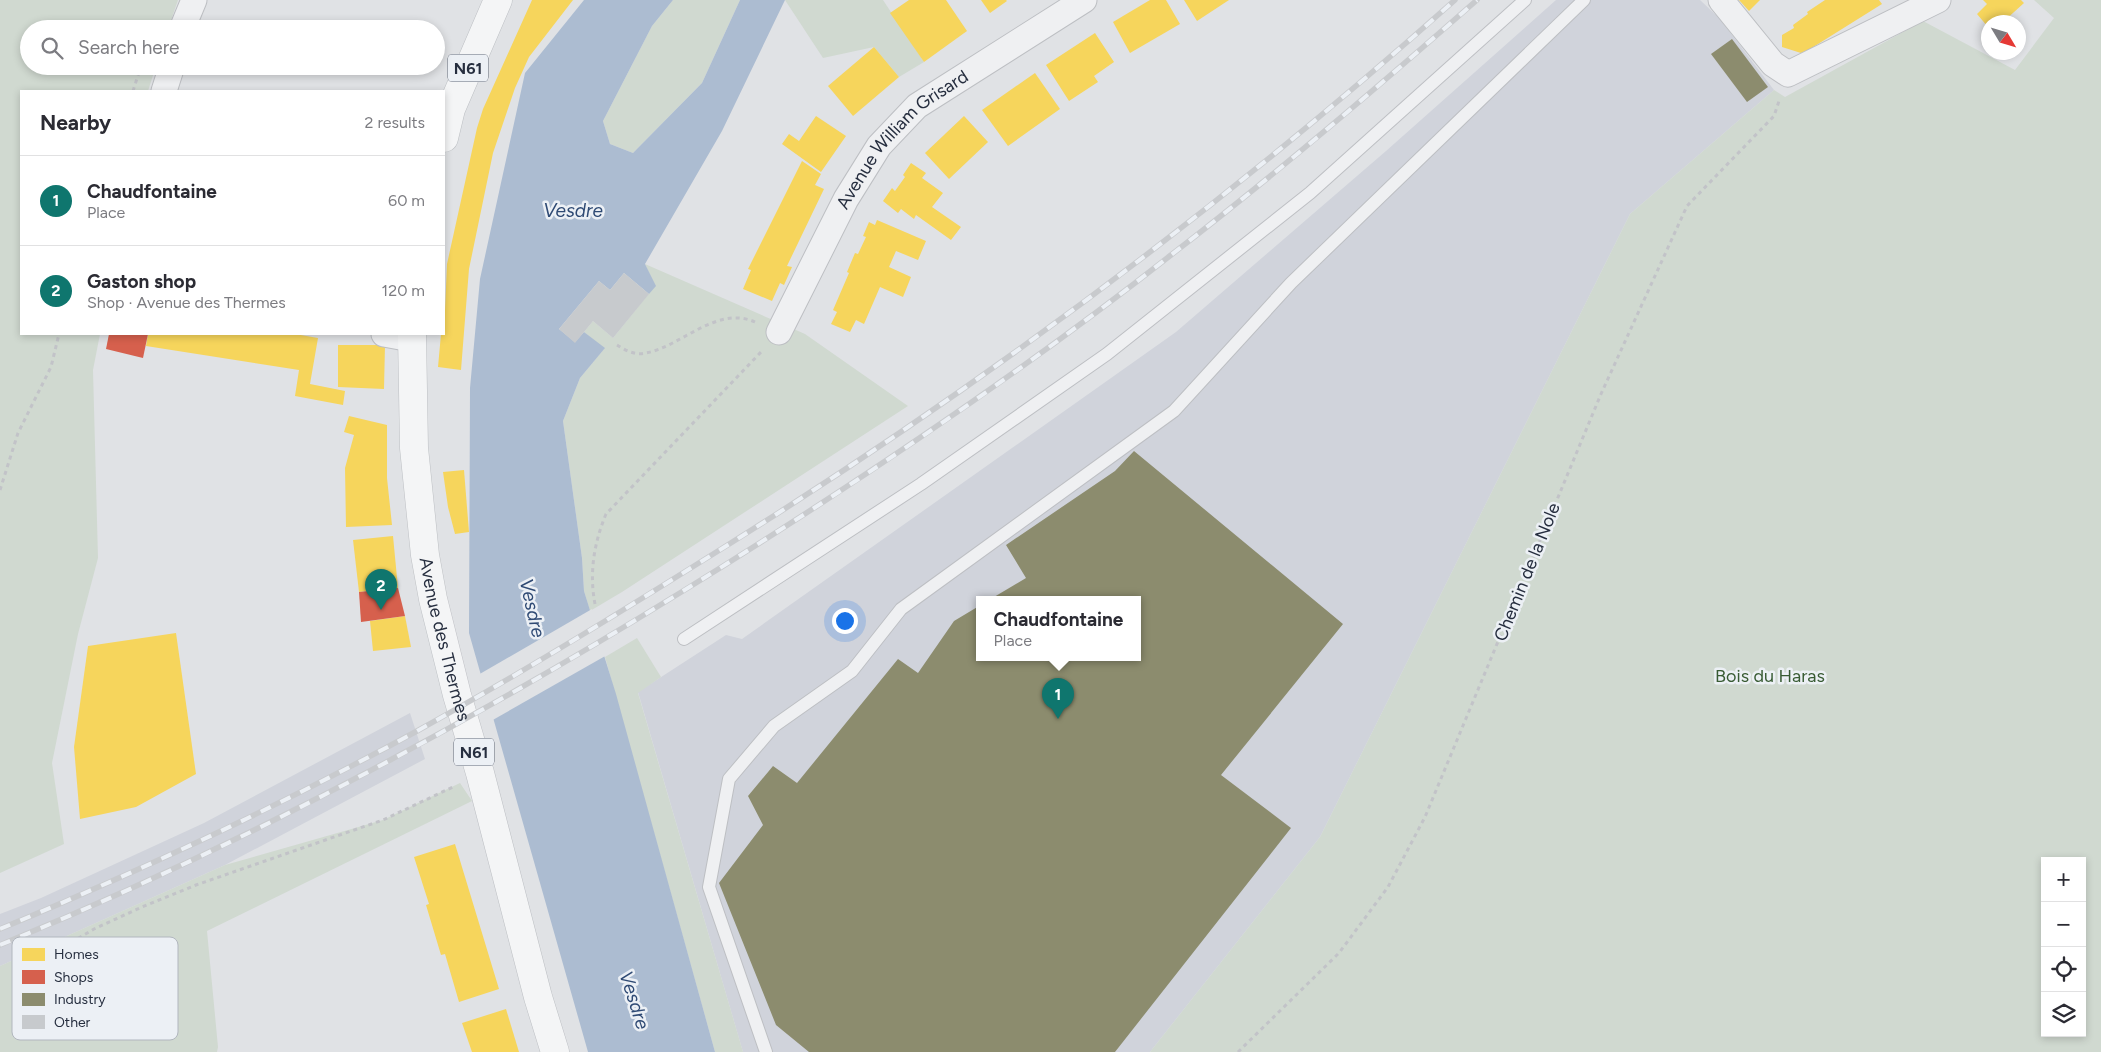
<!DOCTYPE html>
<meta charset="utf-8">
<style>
body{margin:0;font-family:Figtree,sans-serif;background:#f2f2f3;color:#2b2b33}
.controls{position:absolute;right:15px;bottom:15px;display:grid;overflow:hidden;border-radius:0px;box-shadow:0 2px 8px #0003}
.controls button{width:45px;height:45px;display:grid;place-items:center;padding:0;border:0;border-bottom:1px solid #e1e1e2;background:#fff;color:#2b2b33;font:25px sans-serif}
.compass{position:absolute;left:1981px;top:15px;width:45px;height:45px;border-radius:50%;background:#fff;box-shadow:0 2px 8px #0003;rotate:128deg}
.you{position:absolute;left:844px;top:620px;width:18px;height:18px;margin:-12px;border:4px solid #fff;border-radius:50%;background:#1a73e8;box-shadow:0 0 0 8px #1a73e833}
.badge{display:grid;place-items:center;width:32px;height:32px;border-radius:50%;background:#0f766e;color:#fff;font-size:16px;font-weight:700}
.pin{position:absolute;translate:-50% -41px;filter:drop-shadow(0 1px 2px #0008)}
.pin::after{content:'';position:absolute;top:26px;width:18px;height:15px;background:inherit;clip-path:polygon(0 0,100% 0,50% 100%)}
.popup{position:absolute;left:976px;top:596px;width:165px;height:65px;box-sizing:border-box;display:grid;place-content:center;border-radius:0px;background:#fff;filter:drop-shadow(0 1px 4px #0005);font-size:16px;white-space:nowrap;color:#7c7c81}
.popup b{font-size:19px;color:#2b2b33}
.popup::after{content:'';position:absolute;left:50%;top:100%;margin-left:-10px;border:10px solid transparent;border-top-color:#fff}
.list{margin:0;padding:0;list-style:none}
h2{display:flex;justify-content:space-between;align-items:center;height:65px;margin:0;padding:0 20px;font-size:21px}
h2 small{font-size:16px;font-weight:400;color:#7c7c81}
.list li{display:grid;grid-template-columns:32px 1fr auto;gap:15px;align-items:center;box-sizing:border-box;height:90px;padding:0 20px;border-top:1px solid #e1e1e2}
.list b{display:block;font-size:19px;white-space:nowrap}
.list p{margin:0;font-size:16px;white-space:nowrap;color:#7c7c81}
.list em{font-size:16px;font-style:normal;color:#7c7c81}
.icon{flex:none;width:28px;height:28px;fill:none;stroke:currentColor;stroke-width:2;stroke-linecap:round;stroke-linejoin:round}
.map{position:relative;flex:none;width:2101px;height:1052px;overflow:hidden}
.search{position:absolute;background:#fff;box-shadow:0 2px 8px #0003;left:20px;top:20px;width:425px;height:55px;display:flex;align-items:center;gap:12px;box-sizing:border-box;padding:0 18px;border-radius:28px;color:#7c7c81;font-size:19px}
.panel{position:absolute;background:#fff;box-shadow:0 2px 8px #0003;left:20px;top:90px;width:425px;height:245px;border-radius:0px}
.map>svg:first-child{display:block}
.built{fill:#d0d3db;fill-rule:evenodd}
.green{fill:#d0d9d0;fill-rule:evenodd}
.water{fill:#acbcd1}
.pier{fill:#e0e2e5}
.homes{fill:#f6d55c}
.shops{fill:#d6604d}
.industry{fill:#8c8c6e}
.building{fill:#c7cacd}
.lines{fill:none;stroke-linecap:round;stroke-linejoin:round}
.lane-casing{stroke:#bdbfc3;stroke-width:14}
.street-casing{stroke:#bdbfc3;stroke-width:27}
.primary-casing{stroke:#bcbfc3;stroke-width:29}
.path{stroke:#c2c3c8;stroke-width:3;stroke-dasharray:4 4;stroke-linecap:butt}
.lane{stroke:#eff0f2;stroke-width:12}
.street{stroke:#eff0f2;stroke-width:25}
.primary{stroke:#f4f5f6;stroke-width:28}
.rail-casing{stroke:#c8cacd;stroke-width:5.5}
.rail{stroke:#ecf0f5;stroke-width:4;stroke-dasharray:11;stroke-linecap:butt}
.labels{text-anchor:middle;stroke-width:5;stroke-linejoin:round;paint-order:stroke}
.shield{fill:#ecf0f5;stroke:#616876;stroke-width:1}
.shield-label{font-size:16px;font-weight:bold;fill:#262e3f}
.street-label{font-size:18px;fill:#262e3f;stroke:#ecf0f5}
.park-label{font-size:18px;fill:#385b33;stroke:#ecf0f5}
.water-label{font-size:19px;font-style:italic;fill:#2f4a74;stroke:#ecf0f5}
.key{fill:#ecf0f5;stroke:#b1b6be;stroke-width:1}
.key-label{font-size:14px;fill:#262e3f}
</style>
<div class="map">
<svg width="2101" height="1052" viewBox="0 0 2101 1052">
<rect width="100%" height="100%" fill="#e0e2e5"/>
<g class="built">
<path d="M 1556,0 L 1700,0 L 1719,18 L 1774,90 L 1630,214 L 1320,837 L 1150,1052 L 743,1052 L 638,692 L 726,635 L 742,639 L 1176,332 L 1386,151 ZM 979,600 L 1137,600 L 1137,658 L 979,658 Z"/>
<polygon points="410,713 425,759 225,865 0,966 0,914 41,898 204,823"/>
</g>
<g class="green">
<polygon points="0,0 178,0 168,29 29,29 29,66 156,66 148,91 21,91 21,334 100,334 93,370 98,558 78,634 52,763 64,844 0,873"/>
<polygon points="673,0 740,0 702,83 633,153 610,144 603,121 652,26"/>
<polygon points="785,0 883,0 924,62 899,77 874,47 823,58"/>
<path d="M 2034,0 L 2101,0 L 2101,1052 L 1150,1052 L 1320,837 L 1630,214 L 1774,90 L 1785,97 L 1923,21 L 2015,70 L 2054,18 ZM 2045,861 L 2082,861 L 2082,1033 L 2045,1033 Z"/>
<polygon points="645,264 805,334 908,406 622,592 590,611 584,591 582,558 563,421 580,378 604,349 584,332 593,321 613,338 655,286"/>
<polygon points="637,638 661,677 638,693 743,1052 715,1052 605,657"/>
<polygon points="460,783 472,801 207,931 218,1047 217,1052 0,1052 0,966 225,865 383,820"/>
</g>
<polygon class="water" points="584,0 673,0 652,26 603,121 610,144 633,153 702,83 740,0 785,0 722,131 645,264 656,286 649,294 624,273 610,290 599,281 559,329 575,342 584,332 605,348 580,378 563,421 582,558 584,591 616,694 715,1052 588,1052 469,633 470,388 480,279 525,73"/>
<polygon class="pier" points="592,609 607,655 491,721 478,675"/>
<g class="homes">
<polygon points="532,0 573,0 529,57 515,88 493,153 469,269 461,370 438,367 441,334 444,334 447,264 477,128 483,109"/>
<polygon points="909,0 946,0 967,31 924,62 890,13"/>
<polygon points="981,0 1006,0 1007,1 990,13"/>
<polygon points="1150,0 1166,0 1180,24 1130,53 1113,22"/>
<polygon points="1184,0 1229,0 1197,21"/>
<polygon points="1739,0 1760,0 1749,11"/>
<polygon points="1825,0 1879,0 1882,4 1810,49 1801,53 1782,47 1782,35 1794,28 1793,25 1808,14 1807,12"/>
<polygon points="1983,0 2021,0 2024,3 2003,22 1988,22 1988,27 1977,14 1987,4"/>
<polygon points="1095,33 1114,62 1094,76 1098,82 1069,101 1046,65"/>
<polygon points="874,47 899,77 853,116 828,86"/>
<polygon points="1035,73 1060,109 1008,146 982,110"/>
<polygon points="816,116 846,136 821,172 782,144 789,134 799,141"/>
<polygon points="964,116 988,142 949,179 925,153"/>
<polygon points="802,161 821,174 815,185 824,189 787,266 792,267 784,285 780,283 772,301 743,289 751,270 748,269"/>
<polygon points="911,163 926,173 922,178 943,193 932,207 961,227 951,240 916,215 914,219 901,209 898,213 883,201 892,188 895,191 905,177 903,175"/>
<polygon points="877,220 926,241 918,260 896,251 889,267 911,277 903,297 880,287 864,324 856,320 850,332 831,324 837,312 833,310 849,273 847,272 855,253 858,254 866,237 863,236 869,222 875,225"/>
<polygon points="148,334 295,334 318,338 310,384 345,391 343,405 295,396 299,370 146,346"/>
<polygon points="338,345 385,345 384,389 338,387"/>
<polygon points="349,416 387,425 387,478 392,525 346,527 345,468 354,435 344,432"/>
<polygon points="464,470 469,532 455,534 448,507 443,472"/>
<polygon points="393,536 398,588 359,592 353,540"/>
<polygon points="405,616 411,647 373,651 370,621"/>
<polygon points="176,633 196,774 136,807 80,819 74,747 88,646"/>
<polygon points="455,844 499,989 459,1002 445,954 441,955 426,905 429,904 414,857"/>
<polygon points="506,1009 519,1052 472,1052 462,1023"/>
</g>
<g class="shops">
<polygon points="109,334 148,334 143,358 106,349"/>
<polygon points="398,588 405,616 361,622 359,592"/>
</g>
<g class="industry">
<polygon points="1732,39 1768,87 1747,102 1711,54"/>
<polygon points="1134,451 1343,624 1221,775 1291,828 1115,1052 809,1052 776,1025 719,883 763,825 748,796 773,766 797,783 898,659 918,673 954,621 979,606 979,658 1137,658 1137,600 989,600 1026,578 1006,545 1115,471"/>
</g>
<polygon class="building" points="624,273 649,294 613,338 593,321 575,343 559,329 599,281 610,290"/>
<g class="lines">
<defs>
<g id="lane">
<polyline points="684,639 921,484 1107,354 1310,193 1525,0"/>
<polyline points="766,1052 709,887 729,779 774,726 852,671 901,609 1174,411 1291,283 1584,0"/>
</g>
<g id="street">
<polyline points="1721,0 1773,64 1788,74 1938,0"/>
<polyline points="182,29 194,0"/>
<polyline points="164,91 172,66"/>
<path id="s1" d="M 779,332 L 846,199 L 879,146 L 917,106 L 1084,0"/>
<polyline points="384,334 411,339"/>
</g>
<g id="primary">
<polyline points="444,138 451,109 498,0"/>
<path id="s2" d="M 412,334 L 414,448 L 425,555 L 433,599 L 457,695 L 480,773 L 538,997 L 555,1052"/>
</g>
</defs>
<use href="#lane" class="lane-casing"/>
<use href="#street" class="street-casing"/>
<use href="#primary" class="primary-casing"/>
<g class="path">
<polyline points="133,91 141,66"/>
<path d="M 617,345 C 625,350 635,356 646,353 C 682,346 717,305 755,322"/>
<polyline points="0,490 18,433 51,367 59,334"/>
<path d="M 595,604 C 589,573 594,543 606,514 L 762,351"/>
<polyline points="37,963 94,929 142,907 196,885 383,820 455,786"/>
<polyline points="1238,1052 1339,953 1388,887 1425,817 1601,394 1687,206 1774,116 1780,98"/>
</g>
<use href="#lane" class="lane"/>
<use href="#street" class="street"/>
<use href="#primary" class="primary"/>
<defs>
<g id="rail">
<path d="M 0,929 C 142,870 282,805 417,731 C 511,679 603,623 694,566 C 963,400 1218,211 1455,0"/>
<path d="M 0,945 C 239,847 463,727 683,591 C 851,487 1016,377 1171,255 C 1276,174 1377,88 1477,0"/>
</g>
</defs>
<use href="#rail" class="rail-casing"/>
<use href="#rail" class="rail"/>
</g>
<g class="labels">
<g class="shield">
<rect x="448" y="54.5" width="40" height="27" rx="4"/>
<rect x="454" y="738.5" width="40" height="27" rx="4"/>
</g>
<g class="shield-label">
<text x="468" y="74">N61</text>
<text x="474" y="758">N61</text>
</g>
<g class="street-label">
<text dy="6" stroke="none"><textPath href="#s1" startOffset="232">Avenue William Grisard</textPath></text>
<text transform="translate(1527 572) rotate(-68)" y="6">Chemin de la Nole</text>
<text dy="6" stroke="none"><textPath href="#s2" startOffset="308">Avenue des Thermes</textPath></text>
</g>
<g class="park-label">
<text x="1770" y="682">Bois du Haras</text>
</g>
<g class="water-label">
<text x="573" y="217">Vesdre</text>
<text transform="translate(533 608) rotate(77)" y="7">Vesdre</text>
<text transform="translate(635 1000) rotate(72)" y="7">Vesdre</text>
</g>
</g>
<rect x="12" y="937" width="166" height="103" rx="8" class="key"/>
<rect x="22" y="948" width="23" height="13" fill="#f6d55c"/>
<rect x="22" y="970" width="23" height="14" fill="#d6604d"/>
<rect x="22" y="993" width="23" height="13" fill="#8c8c6e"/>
<rect x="22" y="1015" width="23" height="14" fill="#c7cacd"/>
<g class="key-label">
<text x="54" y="959">Homes</text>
<text x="54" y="982">Shops</text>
<text x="54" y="1004">Industry</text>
<text x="54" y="1027">Other</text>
</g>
</svg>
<div class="controls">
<button>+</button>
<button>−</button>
<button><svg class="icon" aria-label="locate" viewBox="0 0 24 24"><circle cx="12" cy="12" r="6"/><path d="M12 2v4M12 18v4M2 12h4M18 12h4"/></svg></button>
<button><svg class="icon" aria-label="layers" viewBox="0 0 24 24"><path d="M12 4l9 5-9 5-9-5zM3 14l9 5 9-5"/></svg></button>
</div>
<svg class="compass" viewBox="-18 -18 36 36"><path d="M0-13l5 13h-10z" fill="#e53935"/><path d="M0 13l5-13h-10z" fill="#7c7c81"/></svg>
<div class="you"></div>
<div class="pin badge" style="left:1058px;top:719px">1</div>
<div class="popup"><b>Chaudfontaine</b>Place</div>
<div class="pin badge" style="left:381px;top:610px">2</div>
<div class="search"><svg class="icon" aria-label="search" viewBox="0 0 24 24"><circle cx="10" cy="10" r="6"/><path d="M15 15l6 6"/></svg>Search here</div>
<section class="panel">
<h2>Nearby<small>2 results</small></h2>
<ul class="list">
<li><span class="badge">1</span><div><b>Chaudfontaine</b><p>Place</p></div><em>60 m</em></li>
<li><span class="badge">2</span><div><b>Gaston shop</b><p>Shop · Avenue des Thermes</p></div><em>120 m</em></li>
</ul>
</section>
</div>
